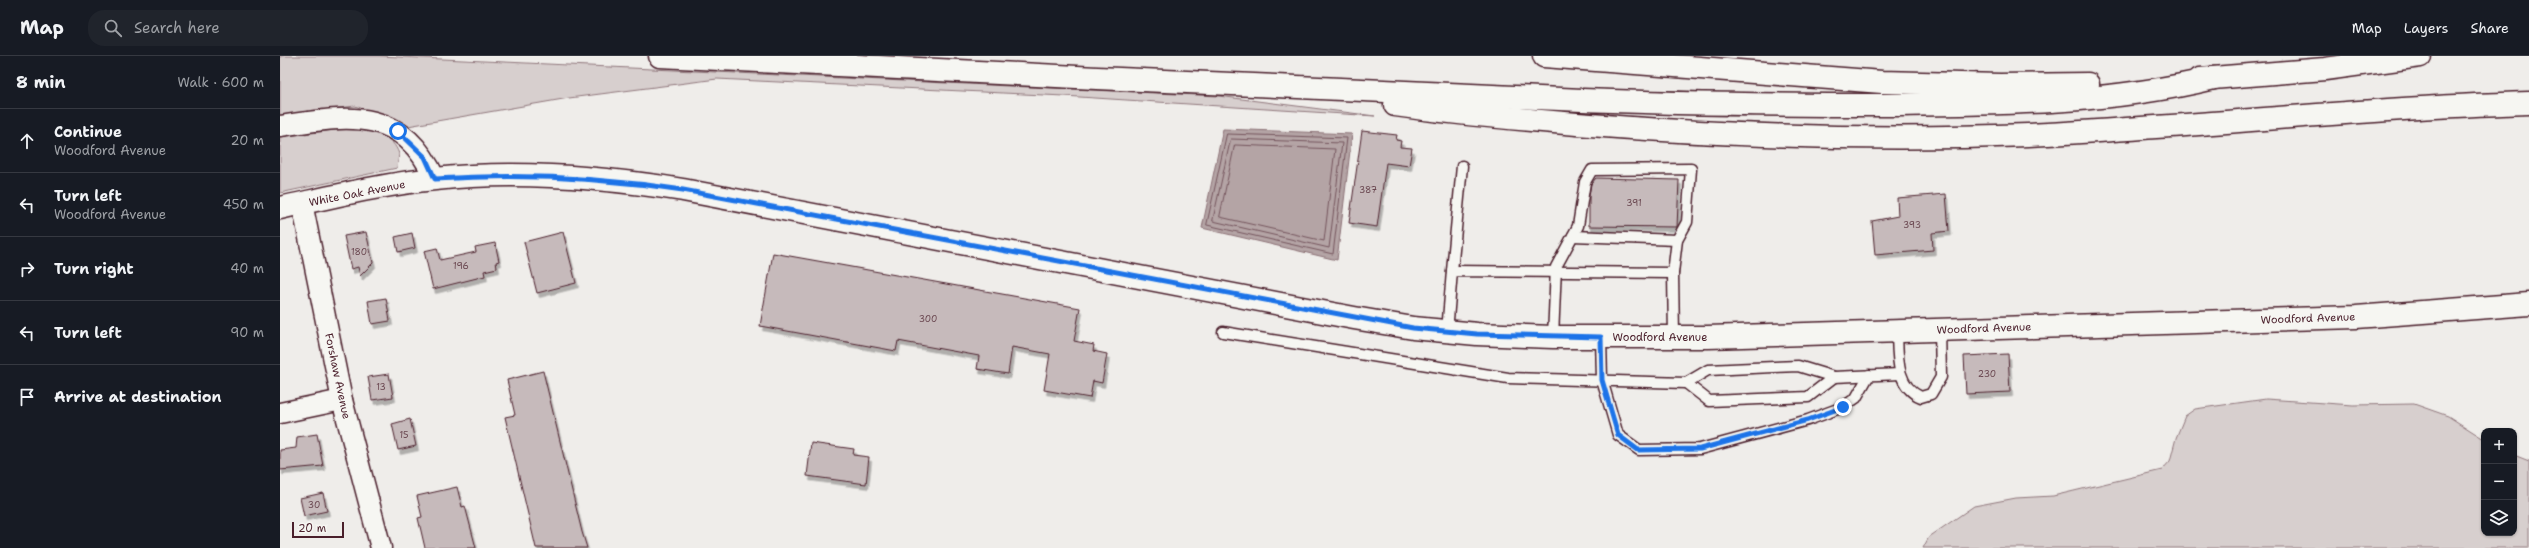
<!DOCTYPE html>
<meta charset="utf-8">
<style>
body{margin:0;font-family:"Shantell Sans",sans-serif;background:#20242c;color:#f1f3f6}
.controls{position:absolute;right:12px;bottom:12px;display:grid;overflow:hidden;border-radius:8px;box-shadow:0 1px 3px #0004}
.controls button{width:36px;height:36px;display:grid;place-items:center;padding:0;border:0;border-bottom:1px solid #363941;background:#171b24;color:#f1f3f6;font:20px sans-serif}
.scale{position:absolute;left:12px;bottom:10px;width:52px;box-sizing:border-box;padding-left:4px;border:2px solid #4a1f2b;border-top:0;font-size:11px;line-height:14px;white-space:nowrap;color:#4a1f2b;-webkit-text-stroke:3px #f6f6f2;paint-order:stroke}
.stop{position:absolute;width:12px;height:12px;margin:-9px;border:3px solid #1a73e8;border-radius:50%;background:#fff}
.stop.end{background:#1a73e8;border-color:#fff;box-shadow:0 1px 4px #0008}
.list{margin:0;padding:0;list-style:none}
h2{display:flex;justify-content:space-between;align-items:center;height:52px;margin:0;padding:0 16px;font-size:17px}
h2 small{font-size:13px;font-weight:400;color:#9ea1a6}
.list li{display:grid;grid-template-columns:26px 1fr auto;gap:12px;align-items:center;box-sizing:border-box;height:64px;padding:0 16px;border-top:1px solid #363941}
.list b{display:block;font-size:15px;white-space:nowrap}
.list p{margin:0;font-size:13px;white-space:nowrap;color:#9ea1a6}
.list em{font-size:13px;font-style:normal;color:#9ea1a6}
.icon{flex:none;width:22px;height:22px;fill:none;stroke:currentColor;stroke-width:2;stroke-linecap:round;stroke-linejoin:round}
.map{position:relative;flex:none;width:2249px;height:492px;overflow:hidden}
header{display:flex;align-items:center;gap:24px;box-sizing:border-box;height:56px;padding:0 20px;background:#171b24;border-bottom:1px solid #363941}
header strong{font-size:19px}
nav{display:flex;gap:22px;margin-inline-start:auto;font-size:14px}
.search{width:280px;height:36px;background:#20242c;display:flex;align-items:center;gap:10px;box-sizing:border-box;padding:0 14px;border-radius:16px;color:#9ea1a6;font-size:15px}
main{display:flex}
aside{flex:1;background:#171b24}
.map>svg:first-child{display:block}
.green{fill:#d7cfce;stroke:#90777c}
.water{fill:#b4a4a5;stroke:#8a6f74}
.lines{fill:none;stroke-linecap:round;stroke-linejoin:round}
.shore{stroke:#74545c;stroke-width:1}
.building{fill:#c6babb;stroke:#4a1f2b;filter:url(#shadow)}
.service-casing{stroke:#4a1f2b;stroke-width:13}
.minor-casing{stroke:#4a1f2b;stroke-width:23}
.tertiary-casing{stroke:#4a1f2b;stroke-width:25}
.motorway-casing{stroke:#4a1f2b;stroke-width:25}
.service{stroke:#f6f6f2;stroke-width:10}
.minor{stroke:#f6f6f2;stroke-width:20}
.tertiary{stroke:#f6f6f2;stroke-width:22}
.motorway{stroke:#f6f6f2;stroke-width:22}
.route{stroke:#1a73e8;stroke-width:5}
.labels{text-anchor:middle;stroke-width:3.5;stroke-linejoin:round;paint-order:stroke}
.number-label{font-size:9px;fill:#69464f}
.street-label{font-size:11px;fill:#4a1f2b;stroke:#f6f6f2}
</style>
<header>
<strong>Map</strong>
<div class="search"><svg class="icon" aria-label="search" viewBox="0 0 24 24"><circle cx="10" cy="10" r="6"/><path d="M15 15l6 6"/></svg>Search here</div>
<nav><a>Map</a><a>Layers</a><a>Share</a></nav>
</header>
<main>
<aside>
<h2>8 min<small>Walk · 600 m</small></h2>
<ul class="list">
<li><svg class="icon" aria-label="ahead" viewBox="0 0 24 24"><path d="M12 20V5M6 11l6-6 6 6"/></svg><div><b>Continue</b><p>Woodford Avenue</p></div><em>20 m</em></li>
<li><svg class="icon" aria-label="left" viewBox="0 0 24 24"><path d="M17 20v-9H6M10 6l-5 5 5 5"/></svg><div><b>Turn left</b><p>Woodford Avenue</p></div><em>450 m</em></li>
<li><svg class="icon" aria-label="right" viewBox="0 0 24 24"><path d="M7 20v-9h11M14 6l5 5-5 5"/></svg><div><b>Turn right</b></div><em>40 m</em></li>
<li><svg class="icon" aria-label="left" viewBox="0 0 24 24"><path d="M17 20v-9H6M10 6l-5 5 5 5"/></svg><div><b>Turn left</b></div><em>90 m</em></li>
<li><svg class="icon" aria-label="arrive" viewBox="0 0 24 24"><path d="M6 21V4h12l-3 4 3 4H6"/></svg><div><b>Arrive at destination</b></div></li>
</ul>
</aside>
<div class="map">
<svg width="2249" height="492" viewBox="0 0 2249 492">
<defs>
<filter id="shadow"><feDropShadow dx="2.5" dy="4.5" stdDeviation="0" flood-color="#0004"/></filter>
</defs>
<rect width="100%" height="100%" fill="#efedea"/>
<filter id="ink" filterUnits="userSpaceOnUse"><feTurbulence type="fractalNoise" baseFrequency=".025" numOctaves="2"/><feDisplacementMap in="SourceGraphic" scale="8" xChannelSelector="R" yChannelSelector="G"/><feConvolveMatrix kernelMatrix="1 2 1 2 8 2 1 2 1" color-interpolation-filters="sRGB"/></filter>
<g filter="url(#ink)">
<g class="green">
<polygon points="0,0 99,0 938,40 1095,60 784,40 437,23 289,42 128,70 75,50 0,59"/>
<path d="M 79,71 C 96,76 113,80 119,98 L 117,112 L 0,137 L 0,81 Z"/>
<polygon points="1986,343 2073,349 2134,348 2168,360 2204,383 2204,477 2234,477 2234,399 2249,405 2249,492 1643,492 1649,481 1694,450 1736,442 1773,440 1882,414 1890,405 1896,382 1905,360 1915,353"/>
</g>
<polygon class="water" points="943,73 1072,78 1057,204 922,172"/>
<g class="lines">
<g class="shore">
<polygon points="947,78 1067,82 1053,198 927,169"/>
<polygon points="951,83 1062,87 1049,192 933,165"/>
<polygon points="955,89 1055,93 1044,185 940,161"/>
</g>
</g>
<g class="building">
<polygon points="1082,75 1117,79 1116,84 1121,85 1120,91 1132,92 1129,110 1106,107 1097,171 1069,167"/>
<polygon points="1316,122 1399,124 1397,171 1309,170 1309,139 1311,128"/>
<polygon points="1666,138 1669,175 1652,177 1653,194 1595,199 1592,165 1618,160 1617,142"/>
<polygon points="86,176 93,207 80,220 78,211 71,213 64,180"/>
<polygon points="283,176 296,227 257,237 244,186"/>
<polygon points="132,177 135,192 118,196 115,181"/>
<polygon points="215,187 219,205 216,206 217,212 204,215 205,220 153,233 144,195 157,192 160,204 196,196 195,191"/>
<polygon points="493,197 800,252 794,285 814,289 813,295 827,298 822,327 813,325 810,342 764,334 770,298 732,291 728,318 697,313 699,300 618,285 616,295 480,270"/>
<polygon points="106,242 110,265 92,268 88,245"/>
<polygon points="1728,298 1730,336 1686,338 1684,300"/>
<polygon points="263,315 302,476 307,492 256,492 225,361 235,359 227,324"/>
<polygon points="109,318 113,341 92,344 88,321"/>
<polygon points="130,363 136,390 118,394 112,368"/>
<polygon points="37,378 43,410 0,414 0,394 16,392 17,381"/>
<polygon points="531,387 574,393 573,399 589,401 586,428 527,420"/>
<polygon points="177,431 182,451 185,450 196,492 145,492 138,462 142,461 137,440"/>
<polygon points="43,437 47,455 24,460 20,442"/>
</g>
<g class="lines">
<defs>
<g id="service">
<polyline points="1293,180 1397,184"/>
<polyline points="1172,215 1182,110"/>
<path d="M 1617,275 C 1618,299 1615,330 1641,341 L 1651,338 L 1661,321 L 1660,273"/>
<polyline points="943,276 1228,322 1406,327 1428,314 1518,310 1554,321 1620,318"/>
<polyline points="1167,276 1172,215 1393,217"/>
<polyline points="1273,281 1276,211 1298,170 1305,126 1312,114 1411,113 1407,166 1397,184 1393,217 1394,281"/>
<polyline points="1321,281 1322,324 1338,379 1359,394 1420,393 1528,364 1563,351 1576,342 1589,319"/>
<polyline points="1406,327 1429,345 1528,341 1554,321"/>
</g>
<g id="minor">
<path d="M 0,70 C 68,60 122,49 155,123"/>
<polyline points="22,147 62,344 101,492"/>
<polyline points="0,357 62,344"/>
</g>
<path id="tertiary" d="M 0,152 C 51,141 103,128 155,123 C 238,114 321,121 403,134 L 1074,262 L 1133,272 L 1197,278 L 1273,281 L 1428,281 L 2076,261 L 2249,248"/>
<g id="motorway">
<path d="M 380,0 C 687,15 995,32 1302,44 C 1404,48 1506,49 1608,49 C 1717,48 1828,48 1934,22"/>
<polyline points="1264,0 1602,26 1720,29 1808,28"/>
<polyline points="1920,23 2045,13 2140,0"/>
<path d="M 1115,49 C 1176,58 1236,63 1297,68 C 1447,80 1597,85 1748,79 C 1915,71 2081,52 2249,47"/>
</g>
</defs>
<use href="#service" class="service-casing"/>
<use href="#minor" class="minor-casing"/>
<use href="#tertiary" class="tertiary-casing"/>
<use href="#motorway" class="motorway-casing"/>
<use href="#service" class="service"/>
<use href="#minor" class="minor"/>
<use href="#tertiary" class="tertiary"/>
<use href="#motorway" class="motorway"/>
</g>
</g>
<g class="lines" filter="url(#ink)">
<path class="route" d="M 118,75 L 145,101 L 155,123 C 241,117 318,121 403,134 L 1133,272 L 1197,278 L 1321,281 L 1322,324 L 1338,379 L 1358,394 L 1420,393 L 1528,364 L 1563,351"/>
</g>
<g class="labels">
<g class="number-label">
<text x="1088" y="137">387</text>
<text x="1354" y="150">391</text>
<text x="1632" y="172">393</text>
<text x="79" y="199">180</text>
<text x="181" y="213">196</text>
<text x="648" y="266">300</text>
<text x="1707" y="321">230</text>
<text x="101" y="334">13</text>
<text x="124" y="382">15</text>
<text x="34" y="452">30</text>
</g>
<g class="street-label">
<text transform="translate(77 137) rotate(-11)" y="4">White Oak Avenue</text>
<text transform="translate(2028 262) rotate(-2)" y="4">Woodford Avenue</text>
<text transform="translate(1704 272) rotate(-2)" y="4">Woodford Avenue</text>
<text x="1380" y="285">Woodford Avenue</text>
<text transform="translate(58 320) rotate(78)" y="4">Forshaw Avenue</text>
</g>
</g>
</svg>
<div class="controls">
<button>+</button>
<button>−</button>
<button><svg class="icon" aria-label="layers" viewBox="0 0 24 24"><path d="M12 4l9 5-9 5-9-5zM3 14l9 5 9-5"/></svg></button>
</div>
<div class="scale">20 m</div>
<div class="stop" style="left:118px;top:75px"></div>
<div class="stop end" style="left:1563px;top:351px"></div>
</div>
</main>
